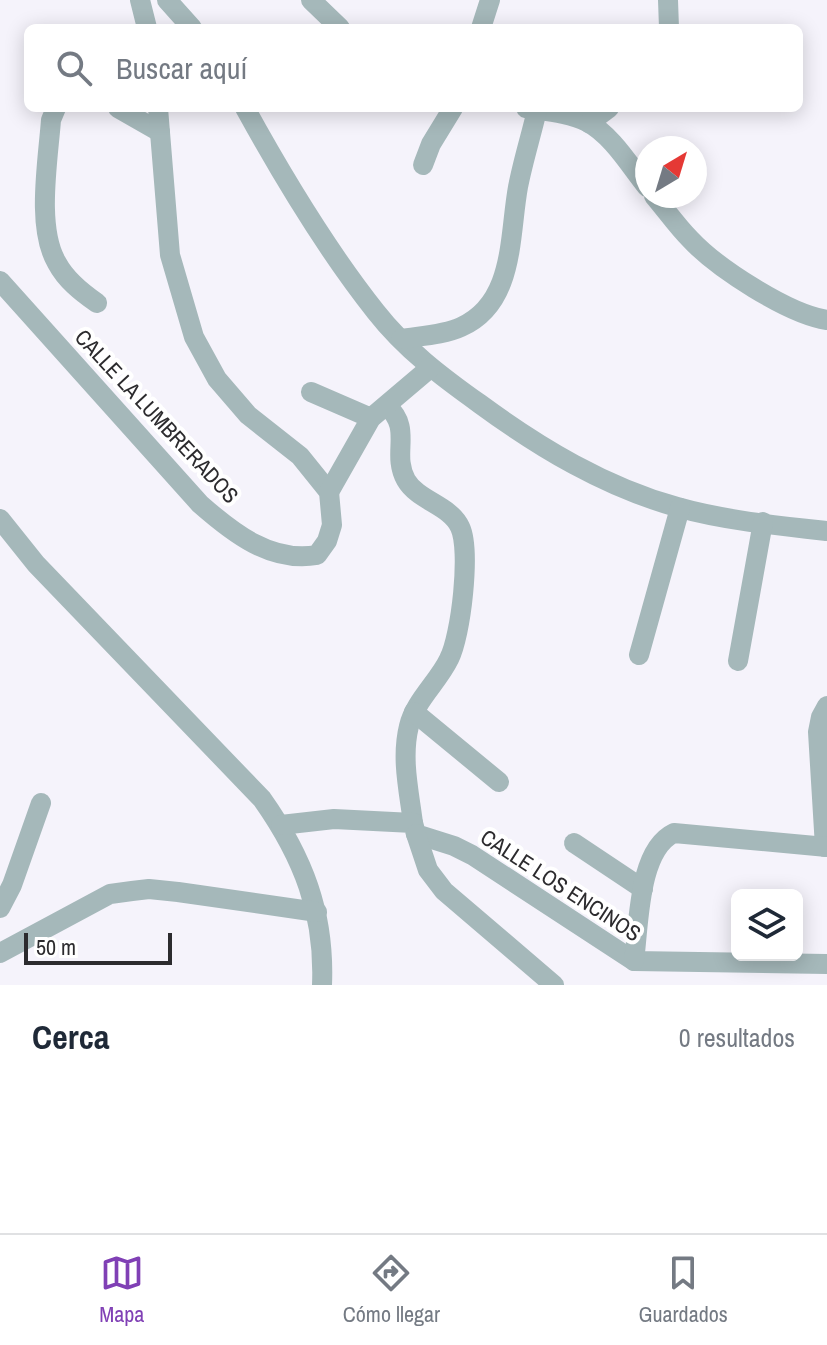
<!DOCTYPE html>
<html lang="es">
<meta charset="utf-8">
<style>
body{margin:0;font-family:"Archivo Narrow",sans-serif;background:#f6f6f7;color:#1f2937}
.controls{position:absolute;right:24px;bottom:24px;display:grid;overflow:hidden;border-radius:12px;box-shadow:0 4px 20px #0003}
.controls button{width:72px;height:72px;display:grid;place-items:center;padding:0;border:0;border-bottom:2px solid #e0e1e3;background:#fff;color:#1f2937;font:40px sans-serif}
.compass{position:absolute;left:635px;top:136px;width:72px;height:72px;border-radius:50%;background:#fff;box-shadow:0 4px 20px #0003;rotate:38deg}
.scale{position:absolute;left:24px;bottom:20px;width:148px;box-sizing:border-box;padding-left:8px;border:4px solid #2c2b2e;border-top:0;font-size:22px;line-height:28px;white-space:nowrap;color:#2c2b2e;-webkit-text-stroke:6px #fff;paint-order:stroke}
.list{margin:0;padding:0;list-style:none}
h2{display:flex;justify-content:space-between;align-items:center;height:104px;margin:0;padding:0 32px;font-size:34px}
h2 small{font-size:26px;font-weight:400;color:#747a83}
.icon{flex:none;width:44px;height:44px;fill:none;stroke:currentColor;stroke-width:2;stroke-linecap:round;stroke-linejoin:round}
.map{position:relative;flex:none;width:827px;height:985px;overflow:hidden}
.search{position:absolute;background:#fff;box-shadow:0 4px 20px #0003;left:24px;right:24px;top:24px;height:88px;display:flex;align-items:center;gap:20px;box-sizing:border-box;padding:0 28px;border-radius:12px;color:#747a83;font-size:30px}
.sheet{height:248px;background:#fff}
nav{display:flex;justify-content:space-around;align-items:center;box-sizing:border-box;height:112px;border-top:2px solid #e0e1e3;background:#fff;font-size:22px;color:#747a83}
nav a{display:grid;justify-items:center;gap:4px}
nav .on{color:#8040b5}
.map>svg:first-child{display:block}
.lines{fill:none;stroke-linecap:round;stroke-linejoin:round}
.minor{stroke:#a5b8ba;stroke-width:20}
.labels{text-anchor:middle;stroke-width:8;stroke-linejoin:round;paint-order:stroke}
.street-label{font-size:22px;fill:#2c2b2e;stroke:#fff}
</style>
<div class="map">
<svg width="827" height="985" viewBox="0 0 827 985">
<rect width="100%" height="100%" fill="#f5f3fb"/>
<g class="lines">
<g class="minor">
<polyline points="140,0 147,28"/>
<polyline points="167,0 192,28"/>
<polyline points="311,0 340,28"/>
<polyline points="668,0 669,28"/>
<polyline points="481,28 490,0"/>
<path d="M 56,108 L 51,120 C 48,161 36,228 57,263 C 66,280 81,292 97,303"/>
<polyline points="118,108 160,132"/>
<path d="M 245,108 C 284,179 326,249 376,312 C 405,349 442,377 480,404 C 540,448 605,487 677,507 C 722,520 780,526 827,531"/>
<path d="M 526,108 C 545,111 570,113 587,122 C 612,135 630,166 647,187"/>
<polyline points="589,123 609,108"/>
<polyline points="423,165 431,144 453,108"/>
<path d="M 654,196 C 666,210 677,226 690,239 C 717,268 788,314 827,320"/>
<path d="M 0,281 L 200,504 C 233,533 271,563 317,555 L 327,541 L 332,525 L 329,492 L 300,456 L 248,415 L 217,379 L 194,337 L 170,255 L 158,108"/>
<path d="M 401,339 C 419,336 444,335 461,327 C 515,303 509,236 518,187 C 523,161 531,136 537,110"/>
<polyline points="311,392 371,418"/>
<path d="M 387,406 C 413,429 391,453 406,480 C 418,501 450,505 460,527 C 471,550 461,636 449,659 C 438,682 415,701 409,726 C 401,758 409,791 413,823"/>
<polyline points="329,492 371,418 430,368"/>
<path d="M 0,519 L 36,564 L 262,799 C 303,857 325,913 322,985"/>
<polyline points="639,655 680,508"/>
<polyline points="738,661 763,522"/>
<polyline points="414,712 499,782"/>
<polyline points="281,825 334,819 413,823 416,834 454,846 472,855 634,961 827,964"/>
<polyline points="416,834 428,870 444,891 554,985"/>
<polyline points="574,843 643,889"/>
<polyline points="825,847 818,732 821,717 827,706"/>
<polyline points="0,908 12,885 41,803"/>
<polyline points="0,953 110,894 132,891 149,889 178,892 317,912"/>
<path d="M 634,961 C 639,925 638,850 674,833 L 827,847"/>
</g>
</g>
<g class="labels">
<g class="street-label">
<text transform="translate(157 416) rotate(47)" y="8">CALLE LA LUMBRERADOS</text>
<text transform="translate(561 885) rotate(33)" y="8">CALLE LOS ENCINOS</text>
</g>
</g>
</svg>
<div class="controls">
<button><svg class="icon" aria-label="layers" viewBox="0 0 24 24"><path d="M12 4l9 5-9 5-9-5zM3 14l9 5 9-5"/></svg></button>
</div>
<svg class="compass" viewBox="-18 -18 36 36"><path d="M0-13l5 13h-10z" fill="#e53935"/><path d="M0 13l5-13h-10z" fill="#747a83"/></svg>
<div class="scale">50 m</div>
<div class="search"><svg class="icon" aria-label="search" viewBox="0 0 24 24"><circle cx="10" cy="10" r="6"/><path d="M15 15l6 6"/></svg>Buscar aquí</div>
</div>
<section class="sheet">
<h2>Cerca<small>0 resultados</small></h2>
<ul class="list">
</ul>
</section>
<nav>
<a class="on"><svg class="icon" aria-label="map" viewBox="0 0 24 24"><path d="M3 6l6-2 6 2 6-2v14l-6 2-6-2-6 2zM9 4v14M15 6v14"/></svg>Mapa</a>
<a><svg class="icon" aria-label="directions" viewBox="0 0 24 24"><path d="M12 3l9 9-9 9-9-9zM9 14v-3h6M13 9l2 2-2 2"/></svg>Cómo llegar</a>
<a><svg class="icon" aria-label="saved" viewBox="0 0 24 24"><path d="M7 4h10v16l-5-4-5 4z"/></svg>Guardados</a>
</nav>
